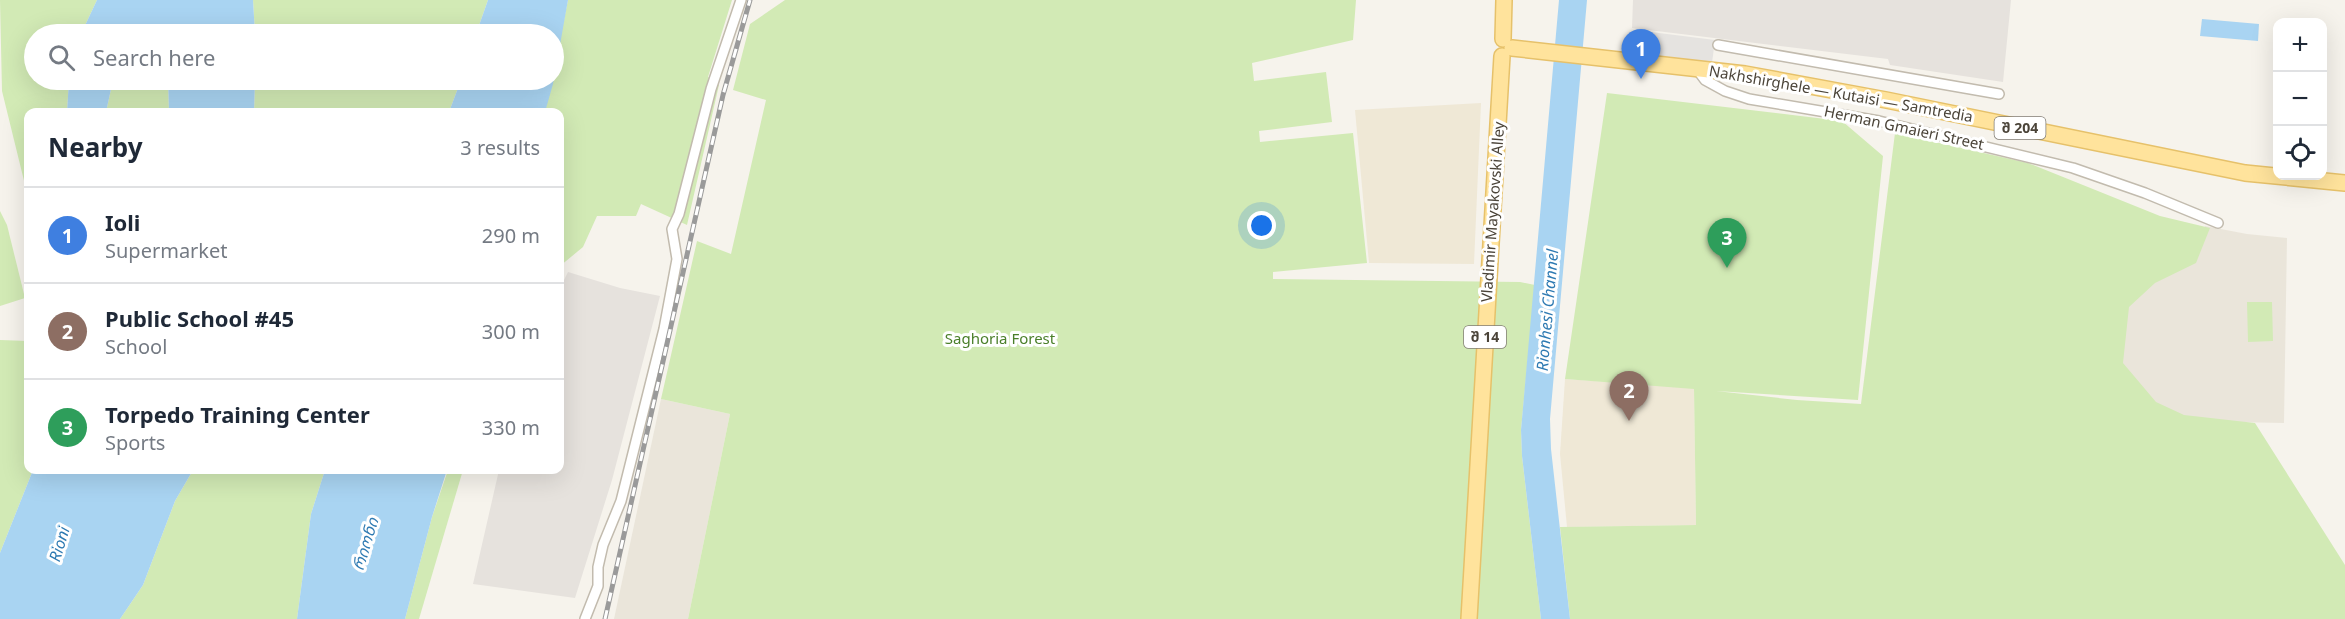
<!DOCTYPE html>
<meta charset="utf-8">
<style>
body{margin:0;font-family:"Noto Sans","Noto Sans Georgian",sans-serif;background:#f6f6f7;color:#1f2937}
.controls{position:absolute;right:18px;top:18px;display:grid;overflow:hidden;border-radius:12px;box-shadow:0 6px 24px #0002}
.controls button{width:54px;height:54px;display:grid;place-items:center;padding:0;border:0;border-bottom:2px solid #e0e1e3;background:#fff;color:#1f2937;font:30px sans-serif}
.you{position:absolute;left:1262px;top:226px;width:21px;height:21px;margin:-15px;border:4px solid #fff;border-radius:50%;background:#1a73e8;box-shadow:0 0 0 9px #1a73e833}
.badge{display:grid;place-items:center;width:39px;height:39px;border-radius:50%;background:#fc3f1d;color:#fff;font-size:20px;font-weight:700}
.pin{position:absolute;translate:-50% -50px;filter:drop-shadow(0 2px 3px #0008)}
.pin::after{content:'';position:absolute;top:32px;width:21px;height:18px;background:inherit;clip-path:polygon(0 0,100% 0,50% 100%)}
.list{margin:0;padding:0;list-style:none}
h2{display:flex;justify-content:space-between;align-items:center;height:78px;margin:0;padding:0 24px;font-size:26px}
h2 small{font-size:20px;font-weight:400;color:#747a83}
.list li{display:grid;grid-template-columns:39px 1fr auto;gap:18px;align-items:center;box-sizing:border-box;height:96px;padding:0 24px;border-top:2px solid #e0e1e3}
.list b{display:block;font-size:22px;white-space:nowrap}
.list p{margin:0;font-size:20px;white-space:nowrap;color:#747a83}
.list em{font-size:20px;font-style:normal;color:#747a83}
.icon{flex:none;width:33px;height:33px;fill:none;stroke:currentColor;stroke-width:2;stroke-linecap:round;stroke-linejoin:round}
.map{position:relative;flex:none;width:2345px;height:619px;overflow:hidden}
.search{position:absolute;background:#fff;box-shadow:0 6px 24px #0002;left:24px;top:24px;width:540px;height:66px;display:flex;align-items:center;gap:15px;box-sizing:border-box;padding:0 21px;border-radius:33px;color:#747a83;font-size:22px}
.panel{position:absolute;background:#fff;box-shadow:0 6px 24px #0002;left:24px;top:108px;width:540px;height:366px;border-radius:12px}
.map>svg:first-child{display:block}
.residential{fill:#eae5da}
.industrial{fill:#e6e2dd}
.education{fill:#efe8d6}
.green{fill:#d2eab5}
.parking{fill:#e5e3e0}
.water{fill:#a9d4f2}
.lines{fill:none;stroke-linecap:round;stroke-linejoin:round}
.street-casing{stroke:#c2bbae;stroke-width:12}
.primary-casing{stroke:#e6c16a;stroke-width:18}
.street{stroke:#fff;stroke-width:9}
.primary{stroke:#ffe39c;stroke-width:15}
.rail-casing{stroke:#9a9a9a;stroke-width:5}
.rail{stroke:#fff;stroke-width:3;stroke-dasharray:9;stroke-linecap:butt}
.labels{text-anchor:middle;stroke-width:6;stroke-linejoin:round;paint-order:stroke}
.shield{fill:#fff;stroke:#817c74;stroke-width:1.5}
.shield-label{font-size:14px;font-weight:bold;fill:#4b4439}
.street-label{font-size:15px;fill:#4b4439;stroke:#fff}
.park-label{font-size:15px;fill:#4a7f2a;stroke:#fff}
.water-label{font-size:16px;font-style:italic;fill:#2e7ab2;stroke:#fff}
</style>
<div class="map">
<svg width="2345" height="619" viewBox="0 0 2345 619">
<rect width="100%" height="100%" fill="#f6f3ec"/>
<g class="residential">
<polygon points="2205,226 2247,234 2287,238 2284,423 2183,421 2148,402 2114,370 2117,300 2194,260"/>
<polygon points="661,399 730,414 688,619 614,619"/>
</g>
<g class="industrial">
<polygon points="1633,0 2011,0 2003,82 1890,65 1888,59 1632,28"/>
<polygon points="568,272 620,288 660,296 612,480 575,598 473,584 499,470 560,470 560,288"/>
</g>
<g class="education">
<polygon points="1481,103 1474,264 1369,263 1355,110"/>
<polygon points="1565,379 1694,388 1696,525 1567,527 1560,454"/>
</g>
<g class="green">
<polygon points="0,0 97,0 81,34 34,34 34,80 69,80 67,112 28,112 28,197 2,91"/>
<polygon points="253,0 488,0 476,34 255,34"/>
<polygon points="568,0 732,0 708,77 719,85 687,225 641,204 636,216 597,216 583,247 560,266 560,112 545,112"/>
<polygon points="785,0 1356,0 1353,40 1252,63 1254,81 1326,72 1332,122 1259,131 1260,142 1353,133 1367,263 1273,272 1273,279 1520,282 1535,285 1521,430 1522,456 1541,619 688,619 730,414 661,399 697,241 731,254 766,100 733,90 750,24"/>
<polygon points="113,80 168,80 169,112 106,112"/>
<polygon points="255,80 461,80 449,112 254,112"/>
<polygon points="1607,93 1842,121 1883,156 1858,400 1716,391 1797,400 1861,404 1895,133 2028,163 2160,216 2210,228 2196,263 2155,283 2129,307 2123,363 2156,402 2184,415 2255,423 2345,565 2345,619 1570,619 1560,527 1696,525 1694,389 1565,379"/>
<polygon points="0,211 7,225 25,298 0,306"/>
<polygon points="2247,302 2272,302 2273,341 2248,342"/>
<polygon points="0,340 28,341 28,470 33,470 0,553"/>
<polygon points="193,470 325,470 311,514 297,619 120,619 143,585 175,501"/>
<polygon points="448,470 463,470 419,619 405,619 432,517"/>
</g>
<polygon class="parking" points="1635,30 1715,40 1712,63 1632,53"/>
<g class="water">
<polygon points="97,0 253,0 255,34 153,34 150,29 145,34 81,34"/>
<polygon points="488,0 568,0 553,84 545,112 449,112 461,80 554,80 554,34 476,34"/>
<polygon points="1559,0 1587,0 1550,419 1551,449 1570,619 1541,619 1522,456 1521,430"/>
<polygon points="2202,19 2259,24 2258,41 2200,36"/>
<polygon points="69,80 113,80 106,112 67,112"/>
<polygon points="168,80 255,80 254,112 169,112"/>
<polygon points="33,470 193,470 175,501 143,585 120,619 0,619 0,553"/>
<polygon points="325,470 447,470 432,517 405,619 297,619 311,514"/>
</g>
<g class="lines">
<defs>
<g id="street">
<polyline points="1718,45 1999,94"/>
<polyline points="1696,68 1705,80 1725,91 1749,99 1879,121 2073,168 2145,193 2218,223"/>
<polyline points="585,619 598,586 598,567 603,545 621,501 664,329 677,259 672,229 679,214 711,89 741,0"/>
</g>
<g id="primary">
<polyline points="1503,39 1504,0"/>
<polyline points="1512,48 1745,74 1886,100 2245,173 2345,183"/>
<polyline points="1469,619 1502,56"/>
</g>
</defs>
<use href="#street" class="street-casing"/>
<use href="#primary" class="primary-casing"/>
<use href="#street" class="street"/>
<use href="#primary" class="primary"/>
<defs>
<polyline id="rail" points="605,619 723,95 750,0"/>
</defs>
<use href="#rail" class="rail-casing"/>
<use href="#rail" class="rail"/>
</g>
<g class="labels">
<g class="shield">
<rect x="1994.5" y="117" width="51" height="22" rx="4.5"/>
<rect x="1464" y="326" width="42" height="22" rx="4.5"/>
</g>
<g class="shield-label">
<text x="2020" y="133">შ 204</text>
<text x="1485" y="342">შ 14</text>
</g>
<g class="street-label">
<text transform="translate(1841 94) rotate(10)" y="5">Nakhshirghele — Kutaisi — Samtredia</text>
<text transform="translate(1904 128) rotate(12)" y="5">Herman Gmaieri Street</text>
<text transform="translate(1493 212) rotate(-86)" y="5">Vladimir Mayakovski Alley</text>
</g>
<g class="park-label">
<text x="1000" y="344">Saghoria Forest</text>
</g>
<g class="water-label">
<text transform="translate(1547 310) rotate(-85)" y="6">Rionhesi Channel</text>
<text transform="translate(59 544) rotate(-73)" y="6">Rioni</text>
<text transform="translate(365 544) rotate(-73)" y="6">რიონი</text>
</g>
</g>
</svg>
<div class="controls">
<button>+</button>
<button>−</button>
<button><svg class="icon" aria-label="locate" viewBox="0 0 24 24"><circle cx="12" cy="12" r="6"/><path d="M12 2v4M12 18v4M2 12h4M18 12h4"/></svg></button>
</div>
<div class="you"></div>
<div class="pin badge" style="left:1641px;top:79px;background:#3f7fe0">1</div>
<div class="pin badge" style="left:1629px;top:421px;background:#8d6e63">2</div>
<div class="pin badge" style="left:1727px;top:268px;background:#2e9e5b">3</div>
<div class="search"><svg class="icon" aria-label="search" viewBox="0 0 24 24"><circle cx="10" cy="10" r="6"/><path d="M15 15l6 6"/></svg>Search here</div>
<section class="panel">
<h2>Nearby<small>3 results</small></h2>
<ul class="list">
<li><span class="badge" style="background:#3f7fe0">1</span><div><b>Ioli</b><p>Supermarket</p></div><em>290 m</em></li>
<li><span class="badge" style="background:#8d6e63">2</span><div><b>Public School #45</b><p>School</p></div><em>300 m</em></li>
<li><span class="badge" style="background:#2e9e5b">3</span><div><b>Torpedo Training Center</b><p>Sports</p></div><em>330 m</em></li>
</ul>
</section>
</div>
